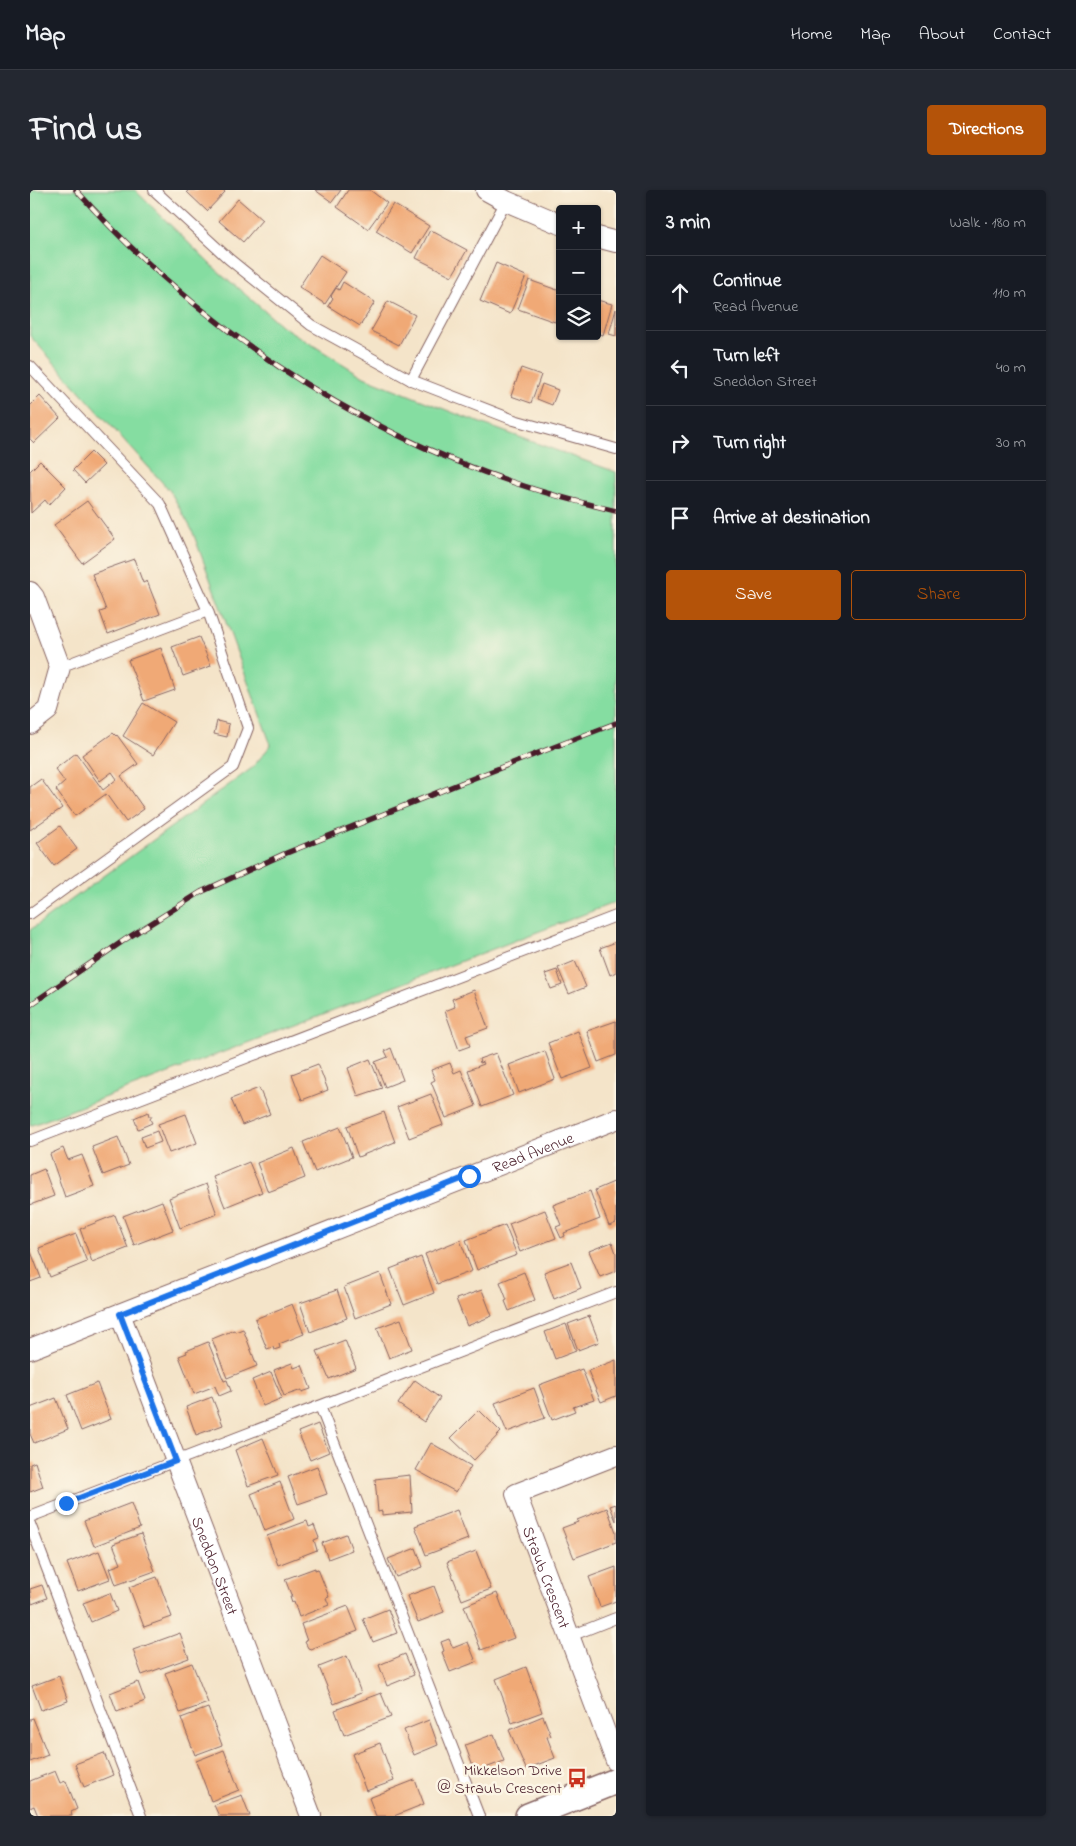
<!DOCTYPE html>
<meta charset="utf-8">
<style>
body{margin:0;font-family:"Indie Flower",sans-serif;background:#242831;color:#f1f3f6}
.controls{position:absolute;right:15px;top:15px;display:grid;overflow:hidden;border-radius:5px;box-shadow:0 1px 4px #0004}
.controls button{width:45px;height:45px;display:grid;place-items:center;padding:0;border:0;border-bottom:1px solid #363941;background:#171b24;color:#f1f3f6;font:25px sans-serif}
.stop{position:absolute;width:15px;height:15px;margin:-11px;border:4px solid #1a73e8;border-radius:50%;background:#fff}
.stop.end{background:#1a73e8;border-color:#fff;box-shadow:0 1px 5px #0008}
.list{margin:0;padding:0;list-style:none}
h2{display:flex;justify-content:space-between;align-items:center;height:65px;margin:0;padding:0 20px;font-size:21px}
h2 small{font-size:16px;font-weight:400;color:#9ea1a6}
.list li{display:grid;grid-template-columns:32px 1fr auto;gap:15px;align-items:center;box-sizing:border-box;height:75px;padding:0 20px;border-top:1px solid #363941}
.list b{display:block;font-size:19px;white-space:nowrap}
.list p{margin:0;font-size:16px;white-space:nowrap;color:#9ea1a6}
.list em{font-size:16px;font-style:normal;color:#9ea1a6}
.actions{display:flex;gap:10px;padding:15px 20px}
.actions a{flex:1;padding:11px 0;border:1px solid #b45309;border-radius:5px;text-align:center;font-size:18px;color:#b45309}
.actions .main{background:#b45309;color:#fff}
.icon{flex:none;width:28px;height:28px;fill:none;stroke:currentColor;stroke-width:2;stroke-linecap:round;stroke-linejoin:round}
.map{position:relative;flex:none;width:586px;height:1626px;overflow:hidden;border-radius:5px}
header{display:flex;align-items:center;gap:30px;box-sizing:border-box;height:70px;padding:0 25px;background:#171b24;border-bottom:1px solid #363941}
header strong{font-size:24px}
nav{display:flex;gap:28px;margin-inline-start:auto;font-size:18px}
.intro{display:flex;align-items:center;justify-content:space-between;box-sizing:border-box;height:120px;padding:0 30px}
h1{margin:0;font-size:35px}
.button{padding:12px 22px;border-radius:5px;background:#b45309;color:#fff;font-size:18px;font-weight:700}
main{display:flex;gap:30px;padding:0 30px}
aside{flex:1;background:#171b24;border-radius:5px;box-shadow:0 1px 4px #0004}
.map>svg:first-child{display:block}
.green{fill:#85dda1;stroke:#687e66}
.building{fill:#f0a976}
.lines{fill:none;stroke-linecap:round;stroke-linejoin:round}
.service-casing{stroke:#866462;stroke-width:12}
.minor-casing{stroke:#866462;stroke-width:22}
.tertiary-casing{stroke:#866462;stroke-width:28}
.service{stroke:#fff;stroke-width:10}
.minor{stroke:#fff;stroke-width:20}
.tertiary{stroke:#fff;stroke-width:25}
.rail-casing{stroke:#4a1f2b;stroke-width:5.5}
.rail{stroke:#fcf5e5;stroke-width:4;stroke-dasharray:11;stroke-linecap:butt}
.route{stroke:#1a73e8;stroke-width:6}
.labels{text-anchor:middle;stroke-width:5;stroke-linejoin:round;paint-order:stroke}
.street-label{font-size:16px;fill:#4a1f2b;stroke:#fcf5e5}
.poi-label{font-size:16px;fill:#4a1f2b;stroke:#fcf5e5;text-anchor:end}
</style>
<header>
<strong>Map</strong>
<nav><a>Home</a><a>Map</a><a>About</a><a>Contact</a></nav>
</header>
<div class="intro"><h1>Find us</h1><a class="button">Directions</a></div>
<main>
<div class="map">
<svg width="586" height="1626" viewBox="0 0 586 1626">
<rect width="100%" height="100%" fill="#fcf5e5"/>
<filter id="ink" filterUnits="userSpaceOnUse"><feTurbulence type="fractalNoise" baseFrequency=".02" numOctaves="2"/><feDisplacementMap in="SourceGraphic" scale="10" xChannelSelector="R" yChannelSelector="G"/><feConvolveMatrix kernelMatrix="1 2 1 2 8 2 1 2 1" color-interpolation-filters="sRGB"/></filter>
<filter id="wash" filterUnits="userSpaceOnUse"><feTurbulence type="fractalNoise" baseFrequency=".0096" numOctaves="4" result="noise"/><feDisplacementMap in="SourceGraphic" scale="20" xChannelSelector="R" yChannelSelector="G"/><feGaussianBlur stdDeviation="1.12" result="paint"/><feColorMatrix in="noise" values="0 0 0 0 0 0 0 0 0 0 0 0 0 0 0 0 0 1.4 0 .05"/><feComposite in="paint" operator="in"/></filter>
<g filter="url(#wash)">
<rect width="100%" height="100%" fill="#f4e4c9"/>
<polygon class="green" points="0,0 105,0 181,75 252,136 334,187 434,227 586,282 586,712 0,936 0,740 222,578 241,555 162,340 140,301 0,146"/>
<g id="blocks">
<g class="building">
<polygon points="158,0 193,0 195,2 177,21 157,2"/>
<polygon points="285,0 311,0 302,12"/>
<polygon points="318,0 340,0 357,13 338,39 307,17"/>
<polygon points="208,9 232,30 213,52 189,31"/>
<polygon points="363,14 399,36 382,63 346,41"/>
<polygon points="400,40 437,60 422,86 386,68"/>
<polygon points="290,65 316,82 295,114 269,97"/>
<polygon points="466,73 496,86 480,124 450,111"/>
<polygon points="499,90 530,101 530,118 525,132 488,119"/>
<polygon points="313,92 345,112 330,136 298,116 303,108 301,106 306,98 309,100"/>
<polygon points="567,110 582,114 573,145 567,143"/>
<polygon points="358,111 385,125 369,155 341,141"/>
<polygon points="586,119 586,146 579,144"/>
<polygon points="491,178 511,185 501,213 481,206"/>
<polygon points="512,194 528,200 522,215 507,209"/>
<polygon points="10,206 30,228 4,253 0,249 0,216"/>
<polygon points="61,262 74,275 55,293 43,280"/>
<polygon points="10,271 36,297 19,315 15,310 1,323 0,281"/>
<polygon points="57,311 85,349 52,373 24,335"/>
<polygon points="104,369 113,393 117,391 130,424 78,444 70,422 76,420 62,384"/>
<polygon points="169,447 181,476 153,486 142,457"/>
<polygon points="131,458 145,500 114,511 98,470"/>
<polygon points="113,513 144,532 123,565 93,546"/>
<polygon points="187,531 199,534 197,547 184,544"/>
<polygon points="83,543 86,546 87,545 108,574 91,586 114,619 96,632 76,604 45,626 26,600 35,592 25,579 46,563 73,600 87,589 82,582 70,591 52,565"/>
<polygon points="11,589 32,618 0,640 0,597"/>
<polygon points="30,636 47,659 24,676 7,653"/>
<polygon points="586,752 586,782 580,785 570,758"/>
<polygon points="545,771 556,797 539,804 528,778"/>
<polygon points="527,780 532,795 521,799 515,784"/>
<polygon points="444,800 458,838 436,846 440,856 429,860 415,821 425,817 422,809"/>
<polygon points="586,831 586,865 568,872 557,841"/>
<polygon points="548,841 562,878 532,889 518,853"/>
<polygon points="361,858 373,890 355,897 345,872 358,867 355,861"/>
<polygon points="515,861 525,889 489,903 479,875"/>
<polygon points="466,863 483,905 452,917 438,880 454,874 453,872 450,873 449,869"/>
<polygon points="340,869 352,898 328,906 318,878"/>
<polygon points="420,873 424,883 431,880 446,916 416,928 401,892 405,890 401,880"/>
<polygon points="288,874 298,900 272,910 262,884"/>
<polygon points="229,898 240,924 212,935 201,909"/>
<polygon points="401,904 413,935 379,948 367,917"/>
<polygon points="118,922 119,926 122,926 120,929 122,933 108,939 104,928"/>
<polygon points="354,922 365,952 328,967 317,936"/>
<polygon points="156,924 167,953 139,963 128,934"/>
<polygon points="310,937 322,967 285,982 273,952"/>
<polygon points="127,941 131,952 115,958 111,947"/>
<polygon points="88,947 99,975 73,985 62,957"/>
<polygon points="33,958 38,970 52,965 64,996 35,1007 20,964"/>
<polygon points="264,958 275,988 238,1002 227,973"/>
<polygon points="219,972 232,1002 195,1017 183,987"/>
<polygon points="14,979 24,1006 0,1015 0,985"/>
<polygon points="586,991 586,1033 579,1036 565,1000"/>
<polygon points="176,994 187,1024 150,1038 139,1008"/>
<polygon points="560,1001 570,1029 534,1043 535,1046 531,1048 526,1037 531,1035 523,1015"/>
<polygon points="132,1011 143,1040 104,1055 93,1026"/>
<polygon points="515,1020 526,1048 490,1062 479,1034"/>
<polygon points="85,1025 98,1058 62,1072 50,1039"/>
<polygon points="475,1035 487,1065 447,1080 436,1050"/>
<polygon points="46,1044 57,1072 20,1087 9,1058"/>
<polygon points="430,1050 442,1081 407,1094 395,1064"/>
<polygon points="582,1052 586,1063 586,1081 570,1087 559,1061"/>
<polygon points="0,1059 11,1088 0,1092"/>
<polygon points="391,1067 404,1103 374,1115 360,1079"/>
<polygon points="541,1072 551,1098 524,1109 514,1082"/>
<polygon points="494,1082 505,1110 479,1121 475,1111 477,1110 470,1092"/>
<polygon points="350,1083 361,1114 325,1128 314,1097"/>
<polygon points="307,1100 317,1128 280,1142 270,1113"/>
<polygon points="452,1100 462,1126 437,1136 426,1109"/>
<polygon points="262,1114 274,1144 249,1154 250,1158 244,1160 243,1157 237,1159 225,1129"/>
<polygon points="559,1126 569,1152 548,1160 538,1134"/>
<polygon points="371,1129 382,1159 359,1168 347,1138"/>
<polygon points="536,1134 546,1161 525,1169 515,1142"/>
<polygon points="213,1139 227,1176 197,1188 182,1149 204,1140 205,1142"/>
<polygon points="315,1150 326,1178 299,1189 287,1161"/>
<polygon points="178,1152 194,1191 197,1190 201,1201 189,1206 185,1196 164,1204 149,1166 157,1163 156,1161"/>
<polygon points="586,1170 586,1206 571,1212 558,1181"/>
<polygon points="262,1173 264,1178 272,1175 281,1199 272,1202 272,1200 254,1206 244,1180"/>
<polygon points="552,1179 564,1210 543,1217 545,1221 522,1230 509,1195"/>
<polygon points="241,1182 252,1208 233,1216 222,1190"/>
<polygon points="385,1190 410,1208 394,1232 368,1214"/>
<polygon points="67,1193 81,1229 51,1241 37,1205"/>
<polygon points="504,1198 515,1228 477,1242 465,1213"/>
<polygon points="182,1207 193,1235 166,1245 156,1217"/>
<polygon points="26,1208 38,1239 4,1253 0,1244 0,1218"/>
<polygon points="449,1220 471,1242 444,1270 421,1248"/>
<polygon points="288,1234 299,1262 280,1270 268,1242"/>
<polygon points="233,1248 248,1285 218,1296 205,1260"/>
<polygon points="401,1253 441,1276 426,1302 386,1280"/>
<polygon points="5,1272 13,1297 0,1302 0,1274"/>
<polygon points="287,1276 297,1304 268,1314 258,1287"/>
<polygon points="380,1285 382,1322 352,1325 352,1321 348,1322 345,1289"/>
<polygon points="250,1292 264,1329 235,1341 221,1304"/>
<polygon points="101,1313 110,1338 64,1356 54,1331"/>
<polygon points="586,1314 586,1331 580,1316"/>
<polygon points="577,1318 586,1342 586,1352 544,1368 532,1338 548,1332 547,1330"/>
<polygon points="427,1320 438,1349 396,1365 385,1336"/>
<polygon points="277,1331 279,1337 284,1335 289,1348 284,1350 287,1360 248,1375 237,1346"/>
<polygon points="111,1344 125,1381 86,1395 80,1378 91,1374 83,1354"/>
<polygon points="316,1344 322,1360 298,1369 292,1353"/>
<polygon points="386,1358 393,1377 366,1387 358,1369"/>
<polygon points="69,1361 80,1389 48,1401 37,1373"/>
<polygon points="446,1361 461,1399 432,1410 417,1372"/>
<polygon points="586,1377 586,1411 570,1417 559,1387"/>
<polygon points="285,1378 285,1380 288,1379 299,1407 296,1408 299,1415 269,1427 264,1412 262,1413 260,1407 262,1407 255,1389"/>
<polygon points="127,1387 142,1427 114,1437 99,1397"/>
<polygon points="12,1395 17,1408 2,1414 0,1399"/>
<polygon points="404,1396 414,1422 388,1432 377,1406"/>
<polygon points="80,1403 87,1421 61,1432 53,1413"/>
<polygon points="467,1403 484,1448 451,1460 434,1416"/>
<polygon points="318,1416 328,1441 281,1459 278,1458 275,1452 277,1451 271,1434"/>
<polygon points="358,1419 367,1443 343,1452 333,1429"/>
<polygon points="150,1443 159,1468 112,1485 103,1460"/>
<polygon points="419,1449 423,1458 438,1452 446,1472 420,1482 412,1462 414,1461 411,1452"/>
<polygon points="375,1464 384,1485 357,1496 349,1475"/>
<polygon points="317,1466 331,1503 304,1514 289,1477"/>
<polygon points="162,1473 178,1513 150,1523 135,1483"/>
<polygon points="496,1477 512,1522 482,1533 466,1489"/>
<polygon points="29,1486 38,1511 11,1520 2,1496"/>
<polygon points="108,1492 115,1511 87,1522 80,1503"/>
<polygon points="351,1503 361,1527 314,1545 305,1520"/>
<polygon points="178,1518 192,1555 165,1565 151,1528"/>
<polygon points="513,1526 521,1546 517,1547 525,1568 496,1579 479,1540"/>
<polygon points="3,1528 18,1565 0,1572 0,1529"/>
<polygon points="399,1530 408,1555 384,1565 374,1540"/>
<polygon points="464,1544 474,1571 445,1582 435,1555"/>
<polygon points="350,1553 364,1591 336,1601 322,1564"/>
<polygon points="194,1560 209,1600 181,1611 166,1571"/>
<polygon points="74,1563 83,1585 54,1597 45,1574"/>
<polygon points="25,1581 30,1593 36,1591 47,1619 41,1622 42,1626 8,1626 4,1616 0,1618 0,1591"/>
<polygon points="385,1590 394,1614 364,1626 346,1626 339,1608"/>
<polygon points="212,1605 220,1626 189,1626 184,1615"/>
</g>
</g>
</g>
<g filter="url(#ink)">
<use href="#blocks" fill-opacity="0" stroke="#866462" stroke-width="1"/>
<g class="lines">
<defs>
<g id="service">
<polyline points="124,0 199,69 281,135 381,190 484,230 586,259"/>
<polyline points="0,176 130,314 178,421 218,538 203,577 0,724"/>
<polyline points="381,190 476,11"/>
<polyline points="30,477 178,421"/>
<polyline points="0,951 586,726"/>
<polyline points="290,1216 449,1626"/>
<polyline points="0,1327 586,1102"/>
<polyline points="0,1334 111,1626"/>
<polyline points="538,1447 586,1428"/>
</g>
<g id="minor">
<polyline points="456,0 476,11 530,34"/>
<polyline points="567,47 586,52"/>
<polyline points="0,402 4,407 30,477 18,520 0,534"/>
<path id="s1" d="M 90,1124 L 281,1626"/>
<path id="s2" d="M 0,1159 L 586,929"/>
<path id="s3" d="M 586,1265 L 486,1304 L 586,1571"/>
</g>
<polyline id="tertiary" points="498,1626 586,1591"/>
</defs>
<use href="#service" class="service-casing"/>
<use href="#minor" class="minor-casing"/>
<use href="#tertiary" class="tertiary-casing"/>
<use href="#service" class="service"/>
<use href="#minor" class="minor"/>
<use href="#tertiary" class="tertiary"/>
<defs>
<g id="rail">
<path d="M 46,0 C 165,133 318,238 488,294 C 520,305 553,313 586,321"/>
<polyline points="0,815 96,749 171,702 254,664 431,593 586,533"/>
</g>
</defs>
<use href="#rail" class="rail-casing"/>
<use href="#rail" class="rail"/>
</g>
</g>
<g class="lines" filter="url(#ink)">
<polyline class="route" points="36,1313 146,1271 90,1124 439,986"/>
</g>
<defs>
<symbol id="bus-bare" viewBox="-9 -9 18 18"><path d="M-5-6H5V4H4V6H2V4H-2V6H-4V4H-5ZM-3.5-4V0h7V-4ZM-3.5 1.2v1.5H-2V1.2ZM2 1.2v1.5H3.5V1.2Z" fill="#c8321e" stroke="#fcf5e5" stroke-width="2.5" paint-order="stroke"/></symbol>
</defs>
<g fill-rule="evenodd">
<use href="#bus-bare" x="533" y="1574" width="28" height="28"/>
</g>
<g class="labels">
<g class="street-label">
<text dy="6" stroke="none"><textPath href="#s2" startOffset="540">Read Avenue</textPath></text>
<text dy="6" stroke="none"><textPath href="#s1" startOffset="269">Sneddon Street</textPath></text>
<text dy="6" stroke="none"><textPath href="#s3" startOffset="196">Straub Crescent</textPath></text>
</g>
<g class="poi-label">
<text x="532" y="1585">Mikkelson Drive<tspan x="532" dy="18">@ Straub Crescent</tspan></text>
</g>
</g>
</svg>
<div class="controls">
<button>+</button>
<button>−</button>
<button><svg class="icon" aria-label="layers" viewBox="0 0 24 24"><path d="M12 4l9 5-9 5-9-5zM3 14l9 5 9-5"/></svg></button>
</div>
<div class="stop" style="left:439px;top:986px"></div>
<div class="stop end" style="left:36px;top:1313px"></div>
</div>
<aside>
<h2>3 min<small>Walk · 180 m</small></h2>
<ul class="list">
<li><svg class="icon" aria-label="ahead" viewBox="0 0 24 24"><path d="M12 20V5M6 11l6-6 6 6"/></svg><div><b>Continue</b><p>Read Avenue</p></div><em>110 m</em></li>
<li><svg class="icon" aria-label="left" viewBox="0 0 24 24"><path d="M17 20v-9H6M10 6l-5 5 5 5"/></svg><div><b>Turn left</b><p>Sneddon Street</p></div><em>40 m</em></li>
<li><svg class="icon" aria-label="right" viewBox="0 0 24 24"><path d="M7 20v-9h11M14 6l5 5-5 5"/></svg><div><b>Turn right</b></div><em>30 m</em></li>
<li><svg class="icon" aria-label="arrive" viewBox="0 0 24 24"><path d="M6 21V4h12l-3 4 3 4H6"/></svg><div><b>Arrive at destination</b></div></li>
</ul>
<div class="actions"><a class="main">Save</a><a>Share</a></div>
</aside>
</main>
